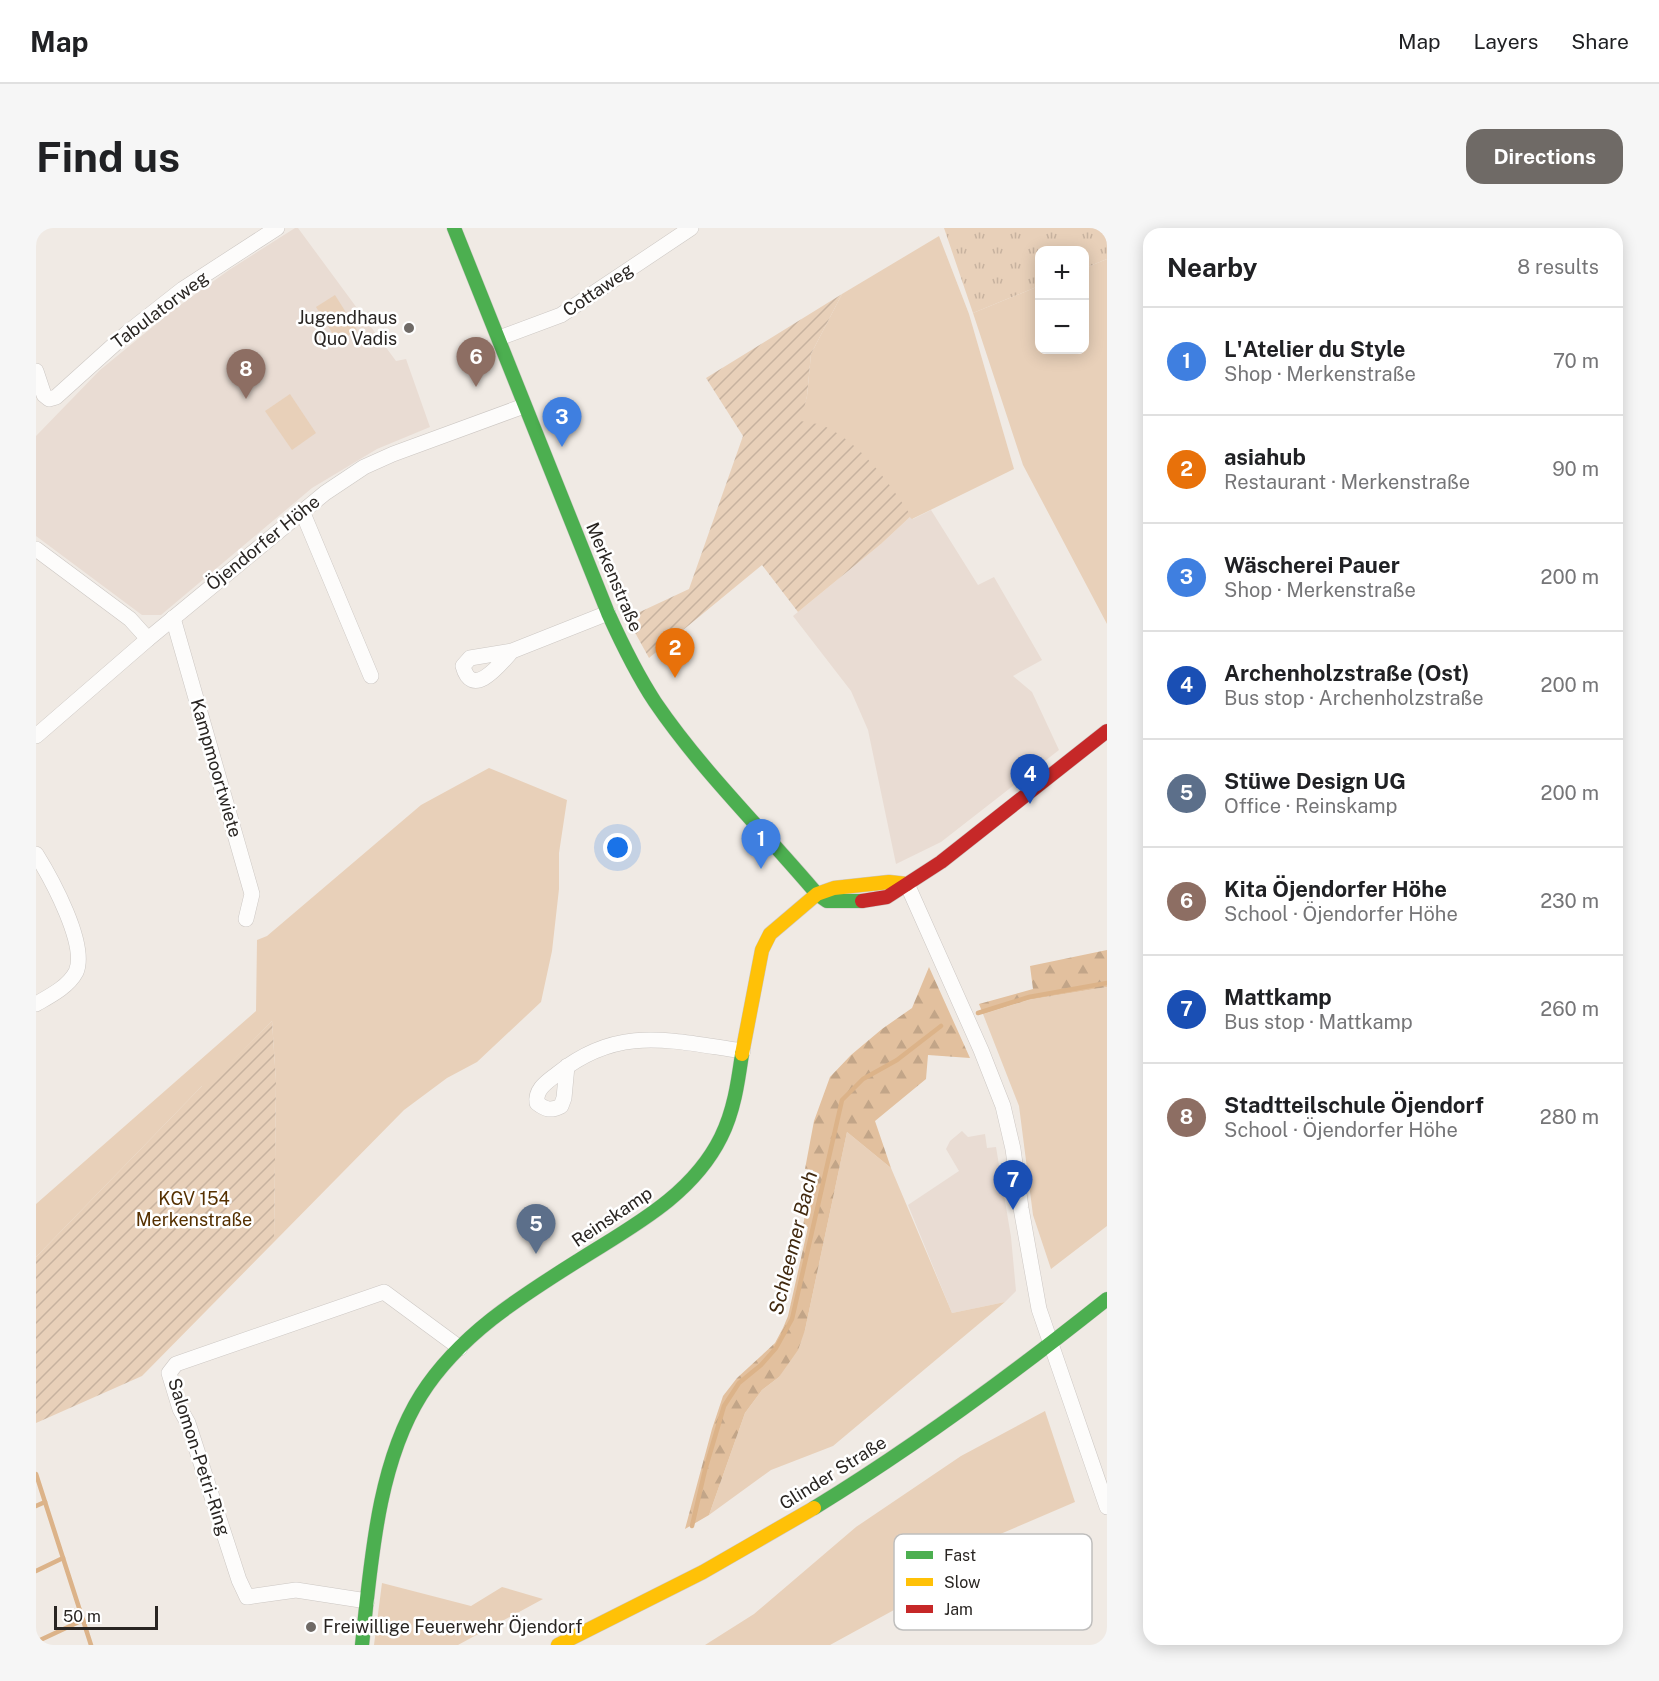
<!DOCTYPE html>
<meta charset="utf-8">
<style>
body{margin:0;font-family:"Public Sans",sans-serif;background:#f6f6f6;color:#202124}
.controls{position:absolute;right:18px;top:18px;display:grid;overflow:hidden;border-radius:12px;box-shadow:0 3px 15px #0003}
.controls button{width:54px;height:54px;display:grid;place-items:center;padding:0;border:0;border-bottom:2px solid #e0e0e0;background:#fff;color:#202124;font:30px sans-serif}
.scale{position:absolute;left:18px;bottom:15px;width:104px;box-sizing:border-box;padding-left:6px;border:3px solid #292522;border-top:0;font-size:16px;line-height:21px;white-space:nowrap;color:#292522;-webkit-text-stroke:4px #fff;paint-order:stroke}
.you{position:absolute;left:582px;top:620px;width:21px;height:21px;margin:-15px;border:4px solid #fff;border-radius:50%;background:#1a73e8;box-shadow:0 0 0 9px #1a73e833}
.badge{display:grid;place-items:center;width:39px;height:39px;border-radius:50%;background:#6f6a66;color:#fff;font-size:20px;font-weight:700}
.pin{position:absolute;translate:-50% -50px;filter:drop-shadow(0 2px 3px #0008)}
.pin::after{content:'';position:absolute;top:32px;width:21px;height:18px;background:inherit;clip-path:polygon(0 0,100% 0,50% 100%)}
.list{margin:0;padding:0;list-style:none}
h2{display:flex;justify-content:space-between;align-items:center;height:78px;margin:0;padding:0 24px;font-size:26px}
h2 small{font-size:20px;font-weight:400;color:#757577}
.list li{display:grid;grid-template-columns:39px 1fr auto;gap:18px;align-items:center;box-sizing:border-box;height:108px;padding:0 24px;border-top:2px solid #e0e0e0}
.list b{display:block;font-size:22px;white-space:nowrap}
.list p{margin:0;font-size:20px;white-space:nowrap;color:#757577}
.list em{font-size:20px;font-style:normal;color:#757577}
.map{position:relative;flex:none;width:1071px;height:1417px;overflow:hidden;border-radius:18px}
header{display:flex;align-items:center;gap:36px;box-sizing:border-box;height:84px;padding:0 30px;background:#fff;border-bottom:2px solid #e0e0e0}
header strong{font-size:28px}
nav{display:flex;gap:33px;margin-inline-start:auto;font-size:21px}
.intro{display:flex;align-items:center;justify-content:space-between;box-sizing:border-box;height:144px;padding:0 36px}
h1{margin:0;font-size:42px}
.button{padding:15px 27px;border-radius:18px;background:#6f6a66;color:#fff;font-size:21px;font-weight:700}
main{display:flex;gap:36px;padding:0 36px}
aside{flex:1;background:#fff;border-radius:18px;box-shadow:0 3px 15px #0003}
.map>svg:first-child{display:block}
.built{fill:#e9dcd3}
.grass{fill:#e8d0b9}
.forest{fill:url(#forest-firs)}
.park{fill:url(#park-tufts)}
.garden{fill:url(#garden-furrows)}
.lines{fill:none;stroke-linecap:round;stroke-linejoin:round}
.stream{stroke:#dcb389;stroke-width:4.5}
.street-casing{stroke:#ccc7c3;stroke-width:16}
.fast-casing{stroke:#ccc7c3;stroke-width:15}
.slow-casing{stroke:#ccc7c3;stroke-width:15}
.jam-casing{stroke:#ccc7c3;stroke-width:15}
.street{stroke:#fdfcfb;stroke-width:15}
.fast{stroke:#4caf50;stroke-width:14}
.slow{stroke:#ffc107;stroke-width:14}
.jam{stroke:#c62828;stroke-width:14}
.poi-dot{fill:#6f6a66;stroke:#fff;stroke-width:2}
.labels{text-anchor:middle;stroke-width:5;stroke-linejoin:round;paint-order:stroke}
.street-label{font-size:18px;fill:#292522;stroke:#fff}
.poi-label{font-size:18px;fill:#292522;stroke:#fff;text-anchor:end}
.park-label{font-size:18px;fill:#553000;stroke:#fff}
.water-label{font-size:20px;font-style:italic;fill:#40280e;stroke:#fff}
.key{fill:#fff;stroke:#bfbebd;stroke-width:1.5}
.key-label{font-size:16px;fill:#292522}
</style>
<header>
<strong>Map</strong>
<nav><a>Map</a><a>Layers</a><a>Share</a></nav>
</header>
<div class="intro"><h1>Find us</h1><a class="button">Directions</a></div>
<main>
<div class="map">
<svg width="1071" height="1417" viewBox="0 0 1071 1417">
<defs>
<pattern id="forest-firs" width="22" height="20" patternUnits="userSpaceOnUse" patternTransform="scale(1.5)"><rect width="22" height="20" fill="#e2c09e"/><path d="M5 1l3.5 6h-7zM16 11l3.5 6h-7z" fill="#c2a588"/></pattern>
<pattern id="park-tufts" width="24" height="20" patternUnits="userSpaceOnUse" patternTransform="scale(1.5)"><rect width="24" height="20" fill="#e8d0b9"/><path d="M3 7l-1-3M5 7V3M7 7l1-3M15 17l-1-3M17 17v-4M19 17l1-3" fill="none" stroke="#c7b29f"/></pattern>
<pattern id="garden-furrows" width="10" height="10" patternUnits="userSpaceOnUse" patternTransform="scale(1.5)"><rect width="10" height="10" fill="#e8d0b9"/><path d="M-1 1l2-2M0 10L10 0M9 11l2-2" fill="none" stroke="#c7b29f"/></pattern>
</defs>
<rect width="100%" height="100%" fill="#f0eae4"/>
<g class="built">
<polygon points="259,0 262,0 360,133 370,131 394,199 341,221 276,260 125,387 106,387 0,308 0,208 64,142 136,83 193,42"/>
<polygon points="895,282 942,357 958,349 1006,432 977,448 996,464 1023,522 905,614 860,636 832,502 815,463 757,388 845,316 875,288 877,291"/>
<polygon points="926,903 932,909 949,906 951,920 960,919 975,1009 980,1063 969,1074 916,1085 872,977 923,943 910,921 914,913"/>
</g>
<g class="grass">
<polygon points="903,8 933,86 978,241 876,291 764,193 771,168 775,126 806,66"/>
<polygon points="1071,31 1071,396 987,237 937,85 1003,58 1004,122 1048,122 1049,40"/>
<polygon points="299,67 321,102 302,114 280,79"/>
<polygon points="254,166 280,205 256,222 229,183"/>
<polygon points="453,540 531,572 523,625 523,661 516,723 505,774 441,834 411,850 368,882 238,1014 240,853 236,793 172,858 166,858 0,1029 0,976 220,783 221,712 231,708 385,577"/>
<polygon points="1071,759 1071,998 1015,1041 997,987 983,878 947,786 992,772"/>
<polygon points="811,904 855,940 916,1085 969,1074 797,1218 735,1242 673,1287 709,1185 726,1162 743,1149 769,1102"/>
<polygon points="1009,1183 1039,1274 962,1307 964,1324 794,1417 669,1417 718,1386 820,1299 925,1228"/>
<polygon points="346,1355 435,1378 466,1359 507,1371 422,1417 338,1417"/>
</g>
<g class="forest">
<polygon points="1071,722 1071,759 992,772 947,786 943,776 997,761 994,738"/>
<polygon points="893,739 934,830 892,827 890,851 839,893 855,940 811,904 769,1102 762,1122 743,1149 726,1162 709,1185 673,1287 649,1301 676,1201 687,1168 701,1150 739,1115 747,1100 752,1088 772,999 767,998 777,942 769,941 778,893 794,849 815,827 846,801 876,780"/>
</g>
<polygon class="park" points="908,0 1071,0 1071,31 1049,40 1048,22 1004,22 1003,58 937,85"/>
<g class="garden">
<path d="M 806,66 L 775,126 L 771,168 L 765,193 C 773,195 784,195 792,200 C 826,217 855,257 875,288 L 845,316 L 762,384 L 726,337 L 613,430 L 591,390 L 653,361 L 707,208 L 670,150 Z"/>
<polygon points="236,793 240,853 238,1014 106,1148 0,1195 0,1029 166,858 172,857"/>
</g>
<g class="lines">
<g class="stream">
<polyline points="942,785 993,769 1071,755"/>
<polyline points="0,1246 55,1417"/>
<polyline points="0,1278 9,1274"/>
<polyline points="656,1298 669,1242 688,1178 703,1155 725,1137 740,1120 756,1091 806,872 827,851 861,832 905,798"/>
<polyline points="0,1343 27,1330"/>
<polyline points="0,1414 47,1392"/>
</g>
<defs>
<g id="street">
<polyline points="463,110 525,87 655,0"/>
<polyline points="0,143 8,167 13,171 20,169 91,105 147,61 241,0"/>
<polyline points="266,283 335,448"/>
<polyline points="0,321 94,391 112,411"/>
<polyline points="137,390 216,666 210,691"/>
<path d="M 476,423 C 465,435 436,473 427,438 L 434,430 L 476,423 L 572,385"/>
<polyline points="0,508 112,411 289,265 328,239 357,226 488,178"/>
<path d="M 0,626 C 15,650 52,717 40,744 C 32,759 14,768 0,776"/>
<polyline points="871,656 945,822 967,878 977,921 985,980 1003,1081 1071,1279"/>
<path d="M 531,838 L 528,870 L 525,878 C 515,883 510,882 501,875 C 499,861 511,854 521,846 C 583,796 635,813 707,823"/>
<polyline points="331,1373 260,1362 211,1369 203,1352 152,1195 144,1181 133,1145 140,1136 348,1064 424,1120"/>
</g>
<g id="fast">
<path d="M 418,0 L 572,385 C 586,416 600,445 619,474 C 666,543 727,602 781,666 L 791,673 L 826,673"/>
<path d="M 778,1280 C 881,1217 977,1146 1071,1071"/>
<path d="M 326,1417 C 335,1336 341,1237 385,1167 C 423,1107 484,1069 543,1032 C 595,999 656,968 685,909 C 698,883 702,854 706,826"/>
</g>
<g id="slow">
<polyline points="706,826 726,722 734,706 781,666 798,660 853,654 871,656"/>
<polyline points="522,1417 667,1344 778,1280"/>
</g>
<polyline id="jam" points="826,673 851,669 905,634 1071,503"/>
</defs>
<use href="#street" class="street-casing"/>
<use href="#fast" class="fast-casing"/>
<use href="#slow" class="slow-casing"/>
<use href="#jam" class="jam-casing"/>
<use href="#street" class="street"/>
<use href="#fast" class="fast"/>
<use href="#slow" class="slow"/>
<use href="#jam" class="jam"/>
</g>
<g class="poi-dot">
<circle cx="373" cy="100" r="6"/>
<circle cx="275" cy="1399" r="6"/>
</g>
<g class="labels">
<g class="street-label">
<text transform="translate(562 62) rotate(-34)" y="6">Cottaweg</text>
<text transform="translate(124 82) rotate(-37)" y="6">Tabulatorweg</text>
<text transform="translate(227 315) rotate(-39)" y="6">Öjendorfer Höhe</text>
<text transform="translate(578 349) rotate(67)" y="6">Merkenstraße</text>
<text transform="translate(180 540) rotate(74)" y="6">Kampmoortwiete</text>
<text transform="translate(576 989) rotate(-34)" y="6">Reinskamp</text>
<text transform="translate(163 1229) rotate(72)" y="6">Salomon-Petri-Ring</text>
<text transform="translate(797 1245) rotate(-32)" y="6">Glinder Straße</text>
</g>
<g class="poi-label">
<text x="361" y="96">Jugendhaus<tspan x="361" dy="21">Quo Vadis</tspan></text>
<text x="287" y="1405" text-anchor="start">Freiwillige Feuerwehr Öjendorf</text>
</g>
<g class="park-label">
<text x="158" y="977">KGV 154<tspan x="158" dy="21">Merkenstraße</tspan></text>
</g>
<g class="water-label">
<text transform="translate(757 1015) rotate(-76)" y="7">Schleemer Bach</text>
</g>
</g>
<rect x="858" y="1306" width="198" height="96" rx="9" class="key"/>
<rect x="870" y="1323" width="27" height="8" fill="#4caf50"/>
<rect x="870" y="1350" width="27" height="8" fill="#ffc107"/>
<rect x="870" y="1377" width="27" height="8" fill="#c62828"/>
<g class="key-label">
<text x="908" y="1333">Fast</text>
<text x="908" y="1360">Slow</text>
<text x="908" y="1387">Jam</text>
</g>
</svg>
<div class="controls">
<button>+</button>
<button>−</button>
</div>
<div class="scale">50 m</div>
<div class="you"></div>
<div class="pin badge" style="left:725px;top:641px;background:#3f7fe0">1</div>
<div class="pin badge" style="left:639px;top:450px;background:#e8710a">2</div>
<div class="pin badge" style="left:526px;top:219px;background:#3f7fe0">3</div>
<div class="pin badge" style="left:994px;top:576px;background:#1a4fb4">4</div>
<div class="pin badge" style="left:500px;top:1026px;background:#5c6f8a">5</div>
<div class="pin badge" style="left:440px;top:159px;background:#8d6e63">6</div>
<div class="pin badge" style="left:977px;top:982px;background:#1a4fb4">7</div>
<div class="pin badge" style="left:210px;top:171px;background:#8d6e63">8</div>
</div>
<aside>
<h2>Nearby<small>8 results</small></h2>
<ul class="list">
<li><span class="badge" style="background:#3f7fe0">1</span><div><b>L'Atelier du Style</b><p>Shop · Merkenstraße</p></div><em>70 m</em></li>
<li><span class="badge" style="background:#e8710a">2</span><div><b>asiahub</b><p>Restaurant · Merkenstraße</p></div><em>90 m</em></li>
<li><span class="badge" style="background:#3f7fe0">3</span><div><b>Wäscherei Pauer</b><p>Shop · Merkenstraße</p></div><em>200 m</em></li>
<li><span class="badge" style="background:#1a4fb4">4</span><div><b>Archenholzstraße (Ost)</b><p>Bus stop · Archenholzstraße</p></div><em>200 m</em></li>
<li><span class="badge" style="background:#5c6f8a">5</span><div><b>Stüwe Design UG</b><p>Office · Reinskamp</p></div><em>200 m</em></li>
<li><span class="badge" style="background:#8d6e63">6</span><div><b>Kita Öjendorfer Höhe</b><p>School · Öjendorfer Höhe</p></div><em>230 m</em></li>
<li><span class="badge" style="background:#1a4fb4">7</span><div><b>Mattkamp</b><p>Bus stop · Mattkamp</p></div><em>260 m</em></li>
<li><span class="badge" style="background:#8d6e63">8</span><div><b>Stadtteilschule Öjendorf</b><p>School · Öjendorfer Höhe</p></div><em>280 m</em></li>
</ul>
</aside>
</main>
